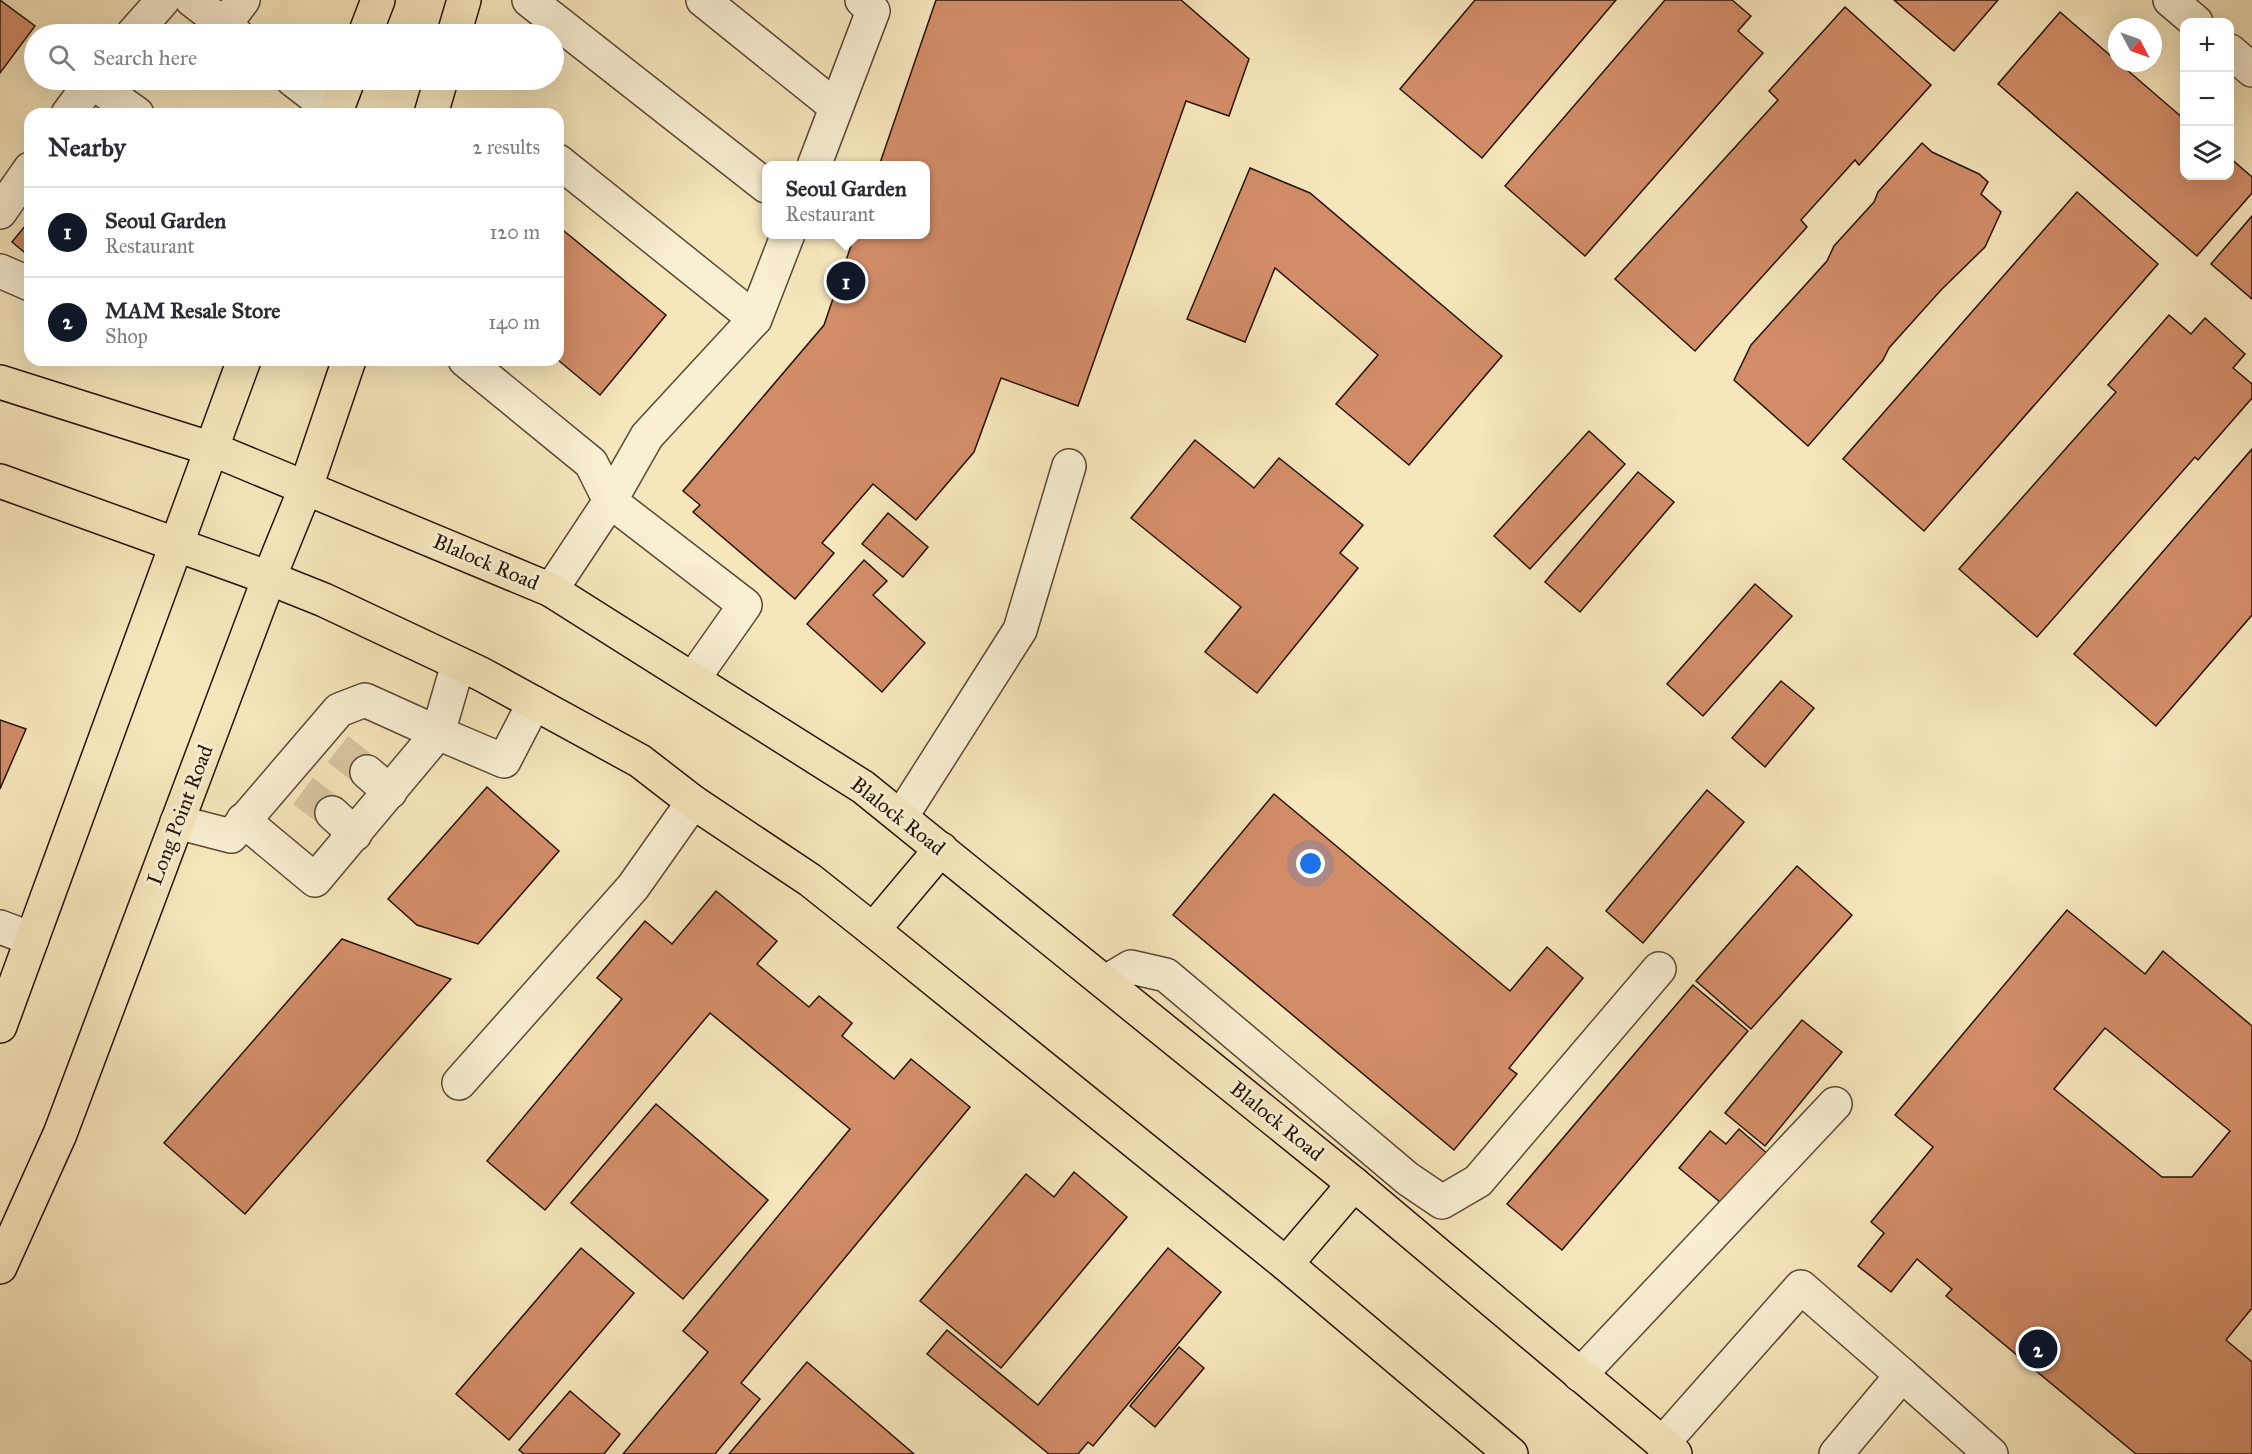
<!DOCTYPE html>
<meta charset="utf-8">
<style>
body{margin:0;font-family:"IM FELL Great Primer",serif;background:#f2f2f3;color:#2b2b33}
.controls{position:absolute;right:18px;top:18px;display:grid;overflow:hidden;border-radius:12px;box-shadow:0 6px 24px #0002}
.controls button{width:54px;height:54px;display:grid;place-items:center;padding:0;border:0;border-bottom:2px solid #e1e1e2;background:#fff;color:#2b2b33;font:30px sans-serif}
.compass{position:absolute;left:2108px;top:18px;width:54px;height:54px;border-radius:50%;background:#fff;box-shadow:0 6px 24px #0002;rotate:131deg}
.you{position:absolute;left:1311px;top:864px;width:21px;height:21px;margin:-15px;border:4px solid #fff;border-radius:50%;background:#1a73e8;box-shadow:0 0 0 9px #1a73e833}
.badge{display:grid;place-items:center;width:39px;height:39px;border-radius:50%;background:#111827;color:#fff;font-size:20px;font-weight:700}
.pin{position:absolute;translate:-50% -50%;border:3px solid #fff;box-shadow:0 2px 6px #0006}
.popup{position:absolute;left:762px;top:161px;width:168px;height:78px;box-sizing:border-box;display:grid;place-content:center;border-radius:12px;background:#fff;filter:drop-shadow(0 2px 4px #0005);font-size:20px;white-space:nowrap;color:#7c7c81}
.popup b{font-size:22px;color:#2b2b33}
.popup::after{content:'';position:absolute;left:50%;top:100%;margin-left:-12px;border:12px solid transparent;border-top-color:#fff}
.list{margin:0;padding:0;list-style:none}
h2{display:flex;justify-content:space-between;align-items:center;height:78px;margin:0;padding:0 24px;font-size:26px}
h2 small{font-size:20px;font-weight:400;color:#7c7c81}
.list li{display:grid;grid-template-columns:39px 1fr auto;gap:18px;align-items:center;box-sizing:border-box;height:90px;padding:0 24px;border-top:2px solid #e1e1e2}
.list b{display:block;font-size:22px;white-space:nowrap}
.list p{margin:0;font-size:20px;white-space:nowrap;color:#7c7c81}
.list em{font-size:20px;font-style:normal;color:#7c7c81}
.icon{flex:none;width:33px;height:33px;fill:none;stroke:currentColor;stroke-width:2;stroke-linecap:round;stroke-linejoin:round}
.map{position:relative;flex:none;width:2252px;height:1454px;overflow:hidden}
.search{position:absolute;background:#fff;box-shadow:0 6px 24px #0002;left:24px;top:24px;width:540px;height:66px;display:flex;align-items:center;gap:15px;box-sizing:border-box;padding:0 21px;border-radius:33px;color:#7c7c81;font-size:22px}
.panel{position:absolute;background:#fff;box-shadow:0 6px 24px #0002;left:24px;top:108px;width:540px;height:258px;border-radius:18px}
.map>svg:first-child{display:block}
.building{fill:#d28d68;stroke:#271407;stroke-width:1.5;fill-rule:evenodd}
.lines{fill:none;stroke-linecap:round;stroke-linejoin:round}
.minor-tunnel{stroke:#d7c6a1;stroke-width:33;stroke-dasharray:33 16;stroke-linecap:butt}
.minor-casing{stroke:#5b4834;stroke-width:36}
.major-casing{stroke:#271407;stroke-width:36}
.minor{stroke:#f9efd3;stroke-width:33}
.major{stroke:#f6e6bc;stroke-width:33}
.labels{text-anchor:middle;stroke-width:6;stroke-linejoin:round;paint-order:stroke}
.street-label{font-size:21px;fill:#271407;stroke:#f9efd3}
</style>
<div class="map">
<svg width="2252" height="1454" viewBox="0 0 2252 1454">
<rect width="100%" height="100%" fill="#f6e6bc"/>
<filter id="stains"><feTurbulence type="fractalNoise" baseFrequency=".00333" numOctaves="4"/><feColorMatrix values="0 0 0 0 .2 0 0 0 0 .09 0 0 0 0 .02 0 0 0 .5 -.17"/></filter>
<radialGradient id="worn" r=".72"><stop offset=".6" stop-color="#630" stop-opacity="0"/><stop offset="1" stop-color="#630" stop-opacity=".3"/></radialGradient>
<g class="building">
<polygon points="0,0 35,26 0,73"/>
<polygon points="936,0 1181,0 1249,59 1229,116 1186,101 1078,406 1001,378 974,452 916,520 873,484 822,543 834,553 795,599 693,512 700,505 683,491 824,325 855,234 926,234 926,166 879,166"/>
<polygon points="1475,0 1616,0 1482,158 1400,89"/>
<polygon points="1665,0 1732,0 1751,16 1738,31 1763,53 1585,256 1505,186"/>
<polygon points="1894,0 1998,0 1954,51"/>
<polygon points="1845,7 1931,85 1859,165 1855,160 1801,220 1807,227 1695,351 1615,279 1778,100 1769,91"/>
<polygon points="2060,12 2184,119 2184,176 2230,176 2230,158 2252,177 2252,193 2197,256 1998,84"/>
<polygon points="1922,143 1932,152 1979,174 1988,182 1981,194 2001,212 1985,247 1941,290 1889,348 1883,360 1808,446 1734,380 1751,345 1827,261 1834,246 1874,202 1878,192"/>
<polygon points="1250,168 1310,193 1502,356 1409,465 1336,404 1378,355 1275,268 1245,342 1187,319"/>
<polygon points="2077,192 2158,264 1924,531 1843,459"/>
<polygon points="2252,216 2252,299 2211,264"/>
<polygon points="30,220 30,257 12,242"/>
<polygon points="558,226 666,315 600,395 558,360"/>
<polygon points="2169,315 2191,334 2205,318 2245,354 2233,368 2252,384 2252,398 2198,460 2195,457 2037,637 1959,569 2116,392 2108,385"/>
<polygon points="1589,431 1625,464 1530,569 1494,536"/>
<polygon points="1195,440 1254,488 1279,458 1363,525 1340,553 1358,568 1257,693 1205,652 1241,607 1131,518"/>
<polygon points="2252,449 2252,615 2156,726 2074,654"/>
<polygon points="1638,472 1674,502 1580,612 1545,582"/>
<polygon points="888,513 928,547 903,577 862,544"/>
<polygon points="864,560 887,581 873,595 925,643 882,692 807,624"/>
<polygon points="1755,584 1792,616 1703,716 1667,684"/>
<polygon points="1781,681 1814,708 1765,767 1732,738"/>
<polygon points="0,720 26,729 0,789"/>
<polygon points="487,787 559,851 478,944 417,925 388,899"/>
<polygon points="1707,790 1744,822 1643,943 1606,911"/>
<polygon points="1274,794 1510,991 1547,947 1583,978 1509,1068 1517,1074 1454,1150 1173,915"/>
<polygon points="1797,866 1852,915 1751,1029 1696,981"/>
<polygon points="716,891 777,941 757,964 809,1007 819,996 852,1023 842,1036 894,1079 911,1059 970,1107 741,1383 760,1399 715,1454 623,1454 708,1352 683,1331 850,1129 710,1013 545,1210 487,1161 622,999 597,978 645,921 672,944"/>
<path d="M 2067,910 L 2145,974 L 2163,951 L 2252,1026 L 2252,1308 L 2226,1340 L 2252,1362 L 2252,1454 L 2136,1454 L 1946,1296 L 1952,1289 L 1917,1259 L 1891,1292 L 1858,1266 L 1884,1233 L 1871,1222 L 1933,1147 L 1895,1115 ZM 2105,1028 L 2230,1131 L 2192,1177 L 2162,1177 L 2054,1089 Z"/>
<polygon points="342,939 451,979 245,1214 164,1143"/>
<polygon points="1693,985 1748,1031 1562,1250 1507,1204"/>
<polygon points="1802,1020 1842,1052 1765,1146 1725,1113"/>
<polygon points="656,1104 768,1200 683,1299 571,1203"/>
<polygon points="1739,1129 1769,1155 1726,1207 1679,1168 1710,1131 1726,1144"/>
<polygon points="1074,1172 1127,1217 1001,1368 920,1301 1026,1174 1054,1197"/>
<polygon points="581,1248 634,1293 509,1440 456,1394"/>
<polygon points="1168,1248 1221,1292 1093,1446 1088,1442 1078,1454 1049,1454 927,1354 947,1330 1038,1405"/>
<polygon points="1179,1347 1204,1368 1155,1427 1130,1406"/>
<polygon points="807,1362 914,1454 729,1454"/>
<polygon points="570,1391 620,1434 604,1454 524,1454 519,1450"/>
</g>
<g class="lines">
<g class="minor-tunnel">
<polyline points="338,749 367,772"/>
<polyline points="303,791 332,813"/>
</g>
<defs>
<g id="minor">
<polyline points="192,0 236,34"/>
<polyline points="529,0 766,186"/>
<polyline points="703,0 836,107"/>
<polyline points="2170,0 2196,22"/>
<polyline points="224,25 243,0"/>
<polyline points="133,34 163,0"/>
<polyline points="2230,51 2252,70"/>
<polyline points="293,80 336,113"/>
<polyline points="91,81 137,114"/>
<polyline points="68,114 93,80"/>
<polyline points="558,161 755,319"/>
<polyline points="814,166 873,11 862,0"/>
<polyline points="0,212 30,169"/>
<polyline points="0,271 30,284"/>
<polyline points="465,360 591,463 610,501 745,605 693,679"/>
<polyline points="551,590 610,501 647,436 755,319 788,234"/>
<polyline points="367,772 390,792"/>
<polyline points="332,813 355,834"/>
<polyline points="901,817 1020,630 1069,466"/>
<polyline points="243,820 315,880 438,733 504,761 534,703"/>
<polyline points="177,822 231,836 339,710 365,700 438,733 458,664"/>
<polyline points="0,927 32,939"/>
<polyline points="1106,982 1131,967 1166,975 1408,1179 1442,1202 1478,1181 1659,969"/>
<polyline points="459,1083 633,887 693,802"/>
<polyline points="1580,1375 1835,1104"/>
<polyline points="1662,1444 1801,1287 1902,1375"/>
<polyline points="1836,1454 1902,1375 1991,1454"/>
</g>
<g id="major">
<polyline points="365,34 378,0"/>
<polyline points="454,34 464,0"/>
<polyline points="335,114 348,80"/>
<polyline points="431,114 441,80"/>
<polyline points="0,382 212,449 551,590 863,787 1354,1184 1675,1454"/>
<polyline points="0,481 269,578 324,600 481,674 640,761 693,802 810,880 873,930 1286,1264 1511,1454"/>
<polyline points="873,930 941,849"/>
<polyline points="0,1026 244,360"/>
<polyline points="1286,1264 1354,1184"/>
<polyline points="0,1267 60,1134 269,578 306,487 349,360"/>
</g>
</defs>
<use href="#minor" class="minor-casing"/>
<use href="#major" class="major-casing"/>
<use href="#minor" class="minor"/>
<use href="#major" class="major"/>
</g>
<g class="labels">
<g class="street-label">
<text transform="translate(486 562) rotate(23)" y="7">Blalock Road</text>
<text transform="translate(180 815) rotate(-69)" y="7">Long Point Road</text>
<text transform="translate(898 816) rotate(38)" y="7">Blalock Road</text>
<text transform="translate(1277 1121) rotate(39)" y="7">Blalock Road</text>
</g>
</g>
<rect width="100%" height="100%" filter="url(#stains)"/>
<rect width="100%" height="100%" fill="url(#worn)"/>
</svg>
<div class="controls">
<button>+</button>
<button>−</button>
<button><svg class="icon" aria-label="layers" viewBox="0 0 24 24"><path d="M12 4l9 5-9 5-9-5zM3 14l9 5 9-5"/></svg></button>
</div>
<svg class="compass" viewBox="-18 -18 36 36"><path d="M0-13l5 13h-10z" fill="#e53935"/><path d="M0 13l5-13h-10z" fill="#7c7c81"/></svg>
<div class="you"></div>
<div class="pin badge" style="left:846px;top:281px">1</div>
<div class="popup"><b>Seoul Garden</b>Restaurant</div>
<div class="pin badge" style="left:2038px;top:1349px">2</div>
<div class="search"><svg class="icon" aria-label="search" viewBox="0 0 24 24"><circle cx="10" cy="10" r="6"/><path d="M15 15l6 6"/></svg>Search here</div>
<section class="panel">
<h2>Nearby<small>2 results</small></h2>
<ul class="list">
<li><span class="badge">1</span><div><b>Seoul Garden</b><p>Restaurant</p></div><em>120 m</em></li>
<li><span class="badge">2</span><div><b>MAM Resale Store</b><p>Shop</p></div><em>140 m</em></li>
</ul>
</section>
</div>
